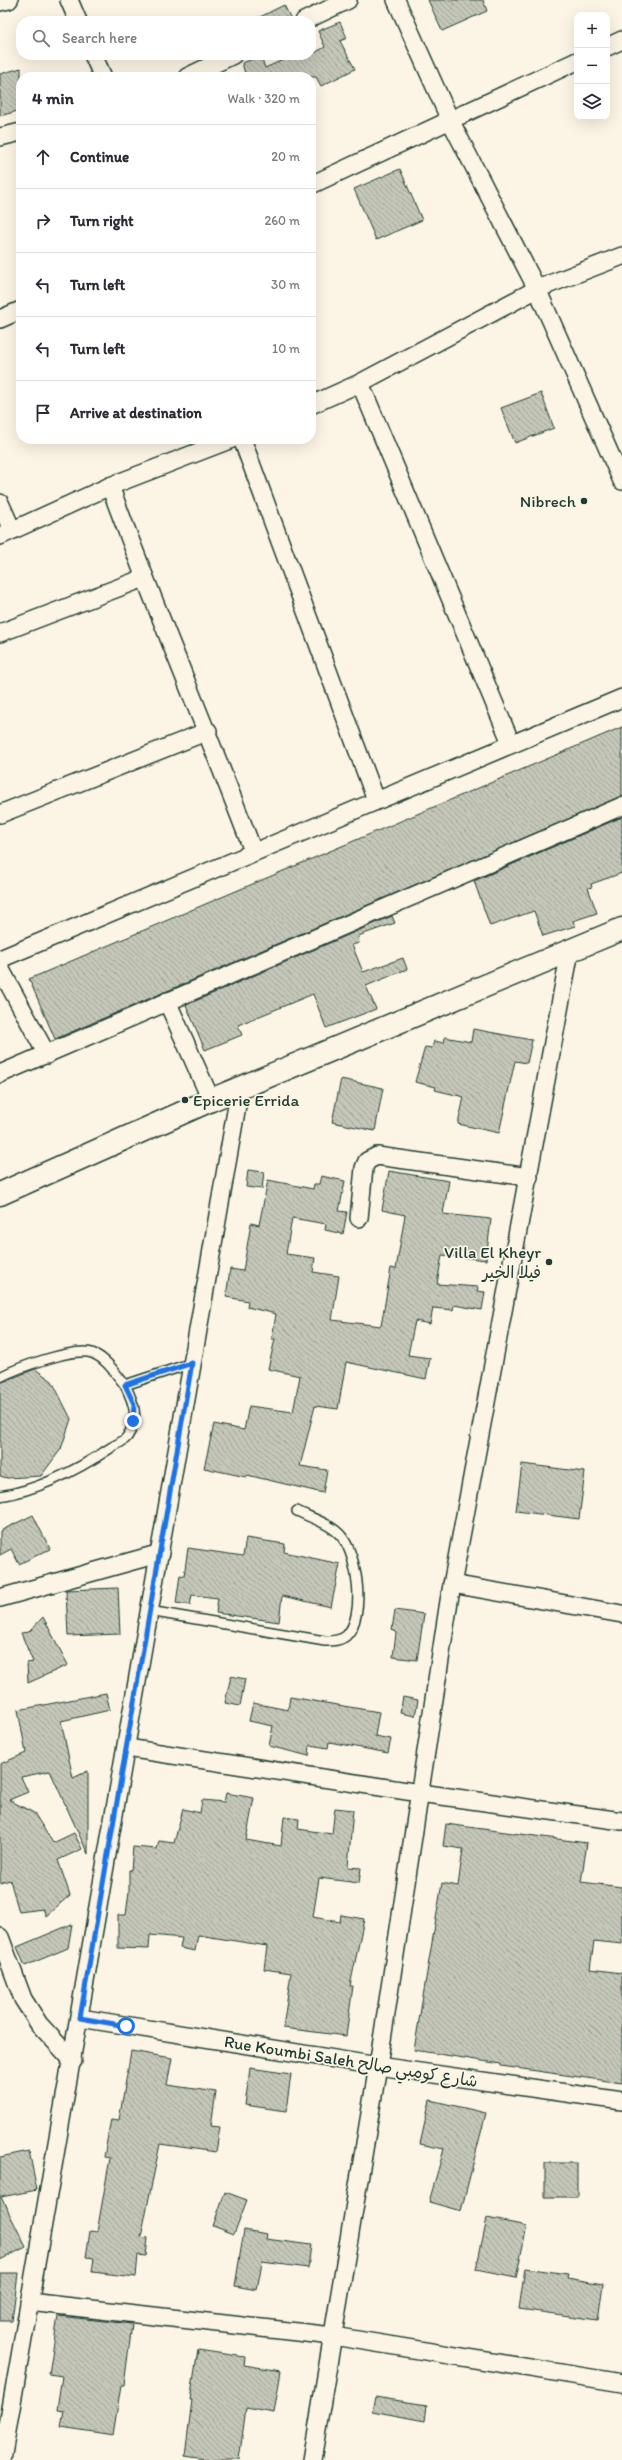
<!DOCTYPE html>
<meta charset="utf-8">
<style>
body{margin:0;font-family:Itim,"Playpen Sans Arabic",sans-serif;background:#f7f7f7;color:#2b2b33}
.controls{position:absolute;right:12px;top:12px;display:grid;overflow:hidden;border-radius:8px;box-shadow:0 4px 16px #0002}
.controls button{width:36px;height:36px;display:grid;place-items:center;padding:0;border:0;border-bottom:1px solid #e1e1e2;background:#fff;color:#2b2b33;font:20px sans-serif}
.stop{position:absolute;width:12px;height:12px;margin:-9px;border:3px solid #1a73e8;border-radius:50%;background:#fff}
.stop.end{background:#1a73e8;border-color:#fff;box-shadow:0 1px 4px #0008}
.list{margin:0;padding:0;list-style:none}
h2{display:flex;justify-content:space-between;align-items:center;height:52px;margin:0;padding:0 16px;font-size:17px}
h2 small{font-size:13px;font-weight:400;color:#7c7c81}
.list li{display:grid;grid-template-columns:26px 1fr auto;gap:12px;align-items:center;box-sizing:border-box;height:64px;padding:0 16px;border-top:1px solid #e1e1e2}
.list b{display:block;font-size:15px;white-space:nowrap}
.list em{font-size:13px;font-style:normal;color:#7c7c81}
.icon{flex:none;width:22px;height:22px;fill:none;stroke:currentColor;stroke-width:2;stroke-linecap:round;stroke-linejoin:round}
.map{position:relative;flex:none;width:622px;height:2460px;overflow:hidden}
.search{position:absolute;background:#fff;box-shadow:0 4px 16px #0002;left:16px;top:16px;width:300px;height:44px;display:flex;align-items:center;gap:10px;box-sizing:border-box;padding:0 14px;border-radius:16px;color:#7c7c81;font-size:15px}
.panel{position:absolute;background:#fff;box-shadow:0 4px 16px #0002;left:16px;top:72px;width:300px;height:372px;border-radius:16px}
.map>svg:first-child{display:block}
.building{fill:url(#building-back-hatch);stroke:#1f3d34}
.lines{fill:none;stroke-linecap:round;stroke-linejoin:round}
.lane-casing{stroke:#1f3d34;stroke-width:12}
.street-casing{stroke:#1f3d34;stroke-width:20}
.secondary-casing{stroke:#1f3d34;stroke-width:25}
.lane{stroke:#fcf5e5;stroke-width:9}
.street{stroke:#fcf5e5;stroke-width:17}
.secondary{stroke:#fcf5e5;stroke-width:22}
.route{stroke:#1a73e8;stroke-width:5}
.poi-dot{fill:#1f3d34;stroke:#fcf5e5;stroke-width:1.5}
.labels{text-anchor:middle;stroke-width:3.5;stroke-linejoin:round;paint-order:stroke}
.poi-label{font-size:17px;fill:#1f3d34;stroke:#fcf5e5;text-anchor:end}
.street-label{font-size:17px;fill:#1f3d34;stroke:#fcf5e5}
</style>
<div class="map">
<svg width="622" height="2460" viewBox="0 0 622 2460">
<defs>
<pattern id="building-back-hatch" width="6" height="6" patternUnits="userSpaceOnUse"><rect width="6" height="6" fill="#c5c7b9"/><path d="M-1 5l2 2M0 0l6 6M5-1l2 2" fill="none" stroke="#9fa397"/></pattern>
</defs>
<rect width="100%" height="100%" fill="#fcf5e5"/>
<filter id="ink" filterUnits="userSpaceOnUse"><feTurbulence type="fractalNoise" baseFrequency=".025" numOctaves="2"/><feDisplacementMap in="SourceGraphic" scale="8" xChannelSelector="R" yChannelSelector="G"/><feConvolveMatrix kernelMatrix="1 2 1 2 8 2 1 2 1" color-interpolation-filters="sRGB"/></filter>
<g filter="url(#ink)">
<g class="building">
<polygon points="428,0 483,0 487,11 442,31"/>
<polygon points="284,5 292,21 252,21"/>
<polygon points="340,22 347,38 340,41 355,69 321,86 316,77 246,77 242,63 261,56 265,68 294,55 311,55 325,47 318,31"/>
<polygon points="21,68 21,110 0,116 0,74"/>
<polygon points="400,169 422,220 376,240 354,189"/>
<polygon points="541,393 554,428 515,443 501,408"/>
<polygon points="622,727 622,796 55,1039 29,979"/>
<polygon points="622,817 622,873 591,884 592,887 588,888 597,913 573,921 575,926 543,936 534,911 490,926 474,881"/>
<polygon points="392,916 395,923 358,936 359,943 352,945 363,972 403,958 407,969 366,986 376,1009 326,1028 313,994 238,1025 242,1035 205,1050 186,1005"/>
<polygon points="473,1029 532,1040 527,1063 515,1061 499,1133 458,1124 464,1097 435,1090 436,1087 415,1082 425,1047 432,1048 434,1041 444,1043 445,1037 471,1042"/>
<polygon points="341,1079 383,1088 375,1131 332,1122"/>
<polygon points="248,1170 264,1172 262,1189 246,1187"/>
<polygon points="389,1171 449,1181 443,1214 491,1219 486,1260 442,1255 437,1284 478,1287 477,1291 485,1292 482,1310 454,1305 453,1310 433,1308 430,1324 415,1321 408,1355 430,1358 426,1379 346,1362 338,1409 315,1406 300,1466 327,1470 323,1493 247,1475 246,1477 204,1468 214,1424 244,1430 249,1406 293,1412 300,1376 268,1369 275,1339 272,1339 276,1314 247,1307 248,1301 226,1297 230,1269 243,1271 251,1223 259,1225 268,1180 313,1189 314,1184 319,1184 321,1176 345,1181 339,1211 347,1212 343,1234 325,1230 326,1224 292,1218 286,1254 315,1258 313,1272 339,1276 332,1320 381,1326 391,1268 396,1269 405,1215 382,1210"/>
<polygon points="35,1369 52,1381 71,1419 61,1449 41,1476 7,1478 0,1476 0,1383"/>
<polygon points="522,1464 585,1472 579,1519 516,1511"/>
<polygon points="33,1515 50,1549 19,1564 11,1549 0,1555 0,1531"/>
<polygon points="246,1538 285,1544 284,1552 340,1564 331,1607 282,1596 279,1622 216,1613 218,1598 192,1595 190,1605 176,1603 180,1575 184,1576 188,1548 243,1556"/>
<polygon points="118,1588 120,1634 68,1636 66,1590"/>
<polygon points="395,1610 424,1614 417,1660 393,1657 396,1633 392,1629"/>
<polygon points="43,1617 68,1665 28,1683 27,1663 33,1662 21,1633 29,1632"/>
<polygon points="231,1676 245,1679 240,1706 225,1703"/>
<polygon points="106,1693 110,1710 61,1721 73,1778 88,1771 88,1854 50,1771 21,1777 28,1792 9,1800 34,1813 53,1843 74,1833 82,1849 58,1860 70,1895 46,1916 43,1909 19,1912 10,1880 0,1883 0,1764 26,1753 18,1710"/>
<polygon points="290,1697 379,1712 375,1736 391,1739 388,1753 329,1742 328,1748 310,1745 309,1756 269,1746 273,1726 249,1721 253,1703 288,1710"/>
<polygon points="403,1697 418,1700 415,1716 400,1713"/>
<polygon points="226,1793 254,1798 246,1840 281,1846 284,1817 299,1819 298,1829 332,1834 335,1808 353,1810 348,1867 361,1868 359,1883 319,1878 313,1917 340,1922 341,1915 364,1919 350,1986 353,1986 346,2036 283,2028 291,1973 264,1969 267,1946 198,1935 195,1951 180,1948 182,1938 150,1935 149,1949 118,1948 118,1915 126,1915 129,1891 129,1870 131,1870 133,1847 157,1849 159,1841 174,1843 183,1809 200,1813 202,1800 224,1802"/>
<polygon points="446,1824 587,1843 581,1882 622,1887 622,1944 594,1941 590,1969 622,1973 622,2083 501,2066 501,2064 414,2050 442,1883 458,1886 463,1849 443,1846"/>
<polygon points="72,1924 68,1948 25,1966 17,1947"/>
<polygon points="131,2051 172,2058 167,2085 216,2092 211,2126 220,2127 216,2152 160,2144 141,2237 148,2238 146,2256 138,2255 136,2277 92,2272 94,2258 86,2257 90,2231 97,2232 110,2158 104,2157 111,2119 119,2120"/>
<polygon points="250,2068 291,2074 286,2111 245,2105"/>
<polygon points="430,2100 486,2113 461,2211 429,2202 444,2149 420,2144"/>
<polygon points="29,2151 37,2190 1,2197 26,2247 0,2260 0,2157"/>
<rect x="545" y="2163" width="32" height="34"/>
<polygon points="225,2192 247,2200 234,2234 213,2226"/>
<polygon points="487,2218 527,2226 516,2278 476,2270"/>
<polygon points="244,2230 267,2234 266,2239 311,2245 308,2268 262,2262 257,2290 235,2286"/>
<polygon points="525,2268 568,2274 567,2278 603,2284 598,2320 519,2309"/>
<polygon points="0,2273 18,2273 12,2321 0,2321"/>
<polygon points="58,2316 132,2324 124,2385 121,2385 113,2435 61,2427 64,2411 57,2410 62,2376 49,2374"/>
<polygon points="198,2350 245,2357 244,2365 281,2371 274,2413 246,2408 239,2460 213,2460 185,2456 192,2400 190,2400"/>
<polygon points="375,2397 427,2405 425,2421 372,2411"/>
</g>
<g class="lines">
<defs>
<g id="lane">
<path d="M 0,1377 C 17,1368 74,1347 92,1353 C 106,1358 116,1374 125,1385"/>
<path d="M 0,1496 C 39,1490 79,1469 112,1447 C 116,1445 124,1441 127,1437 C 140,1418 134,1403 125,1385 L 192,1363"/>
<path d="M 149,1611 L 325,1641 C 332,1641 340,1641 346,1636 C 366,1617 358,1557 342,1537 C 332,1524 311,1518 297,1511"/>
</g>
<g id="street">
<polyline points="69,0 78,21"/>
<polyline points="396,0 450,120 537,289 622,481"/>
<polyline points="0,2 9,0"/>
<polyline points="304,21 348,0"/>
<polyline points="607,47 622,40"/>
<polyline points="93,55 103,77"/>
<polyline points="187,77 233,55"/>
<polyline points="0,137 21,132"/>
<polyline points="311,185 577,61"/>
<polyline points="0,319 21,310"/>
<polyline points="360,383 511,743"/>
<polyline points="311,405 360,383 537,289 622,256"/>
<polyline points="242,439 376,800"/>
<path d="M 110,486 C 155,609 207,729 253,851"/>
<polyline points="0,503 12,530"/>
<polyline points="0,536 110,486 232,439"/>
<polyline points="0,633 144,578"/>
<polyline points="0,814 208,731"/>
<polyline points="0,959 622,698"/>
<polyline points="0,968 47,1055"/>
<polyline points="167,1001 211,1100"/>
<polyline points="0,1074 622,806"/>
<polyline points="359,1218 364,1168 367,1161 377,1156 529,1177"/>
<polyline points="452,1584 622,1614"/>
<polyline points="0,1598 161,1553"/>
<polyline points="127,1748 420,1793 622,1821"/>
<polyline points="0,1937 23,1999 39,2024 73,2061"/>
<polyline points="80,2018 378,2066 622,2101"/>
<polyline points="29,2302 333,2336 622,2383"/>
<polyline points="2,2460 240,1088"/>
<polyline points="312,2460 378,2066 449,1601 570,951"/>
</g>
<polyline id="secondary" points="0,1194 211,1100 622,929"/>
</defs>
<use href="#lane" class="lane-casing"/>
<use href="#street" class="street-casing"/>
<use href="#secondary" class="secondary-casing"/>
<use href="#lane" class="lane"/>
<use href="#street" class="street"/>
<use href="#secondary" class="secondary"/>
</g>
</g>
<g class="lines" filter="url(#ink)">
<polyline class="route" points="126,2026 80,2018 192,1363 125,1385 134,1404 133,1421"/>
</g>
<g class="poi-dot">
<circle cx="584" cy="501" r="4"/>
<circle cx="185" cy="1100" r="4"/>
<circle cx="549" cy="1262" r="4"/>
</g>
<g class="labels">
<g class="poi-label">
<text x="576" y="507">Nibrech</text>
<text x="193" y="1106" text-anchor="start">Epicerie Errida</text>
<text x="541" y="1258">Villa El Kheyr<tspan x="541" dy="20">فيلا الخير</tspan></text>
</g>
<g class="street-label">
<text transform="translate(351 2061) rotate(9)" y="6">Rue Koumbi Saleh شارع كومبي صالح</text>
</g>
</g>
</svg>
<div class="controls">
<button>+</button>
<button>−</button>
<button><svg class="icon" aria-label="layers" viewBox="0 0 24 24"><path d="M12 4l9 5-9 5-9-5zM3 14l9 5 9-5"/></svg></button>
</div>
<div class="stop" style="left:126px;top:2026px"></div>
<div class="stop end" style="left:133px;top:1421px"></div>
<div class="search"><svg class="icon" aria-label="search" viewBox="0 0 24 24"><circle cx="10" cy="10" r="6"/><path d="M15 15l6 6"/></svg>Search here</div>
<section class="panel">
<h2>4 min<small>Walk · 320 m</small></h2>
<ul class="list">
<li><svg class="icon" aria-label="ahead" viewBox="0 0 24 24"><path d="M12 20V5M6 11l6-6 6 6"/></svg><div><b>Continue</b></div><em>20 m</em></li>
<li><svg class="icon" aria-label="right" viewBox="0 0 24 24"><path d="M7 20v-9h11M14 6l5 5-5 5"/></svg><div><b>Turn right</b></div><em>260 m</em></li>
<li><svg class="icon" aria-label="left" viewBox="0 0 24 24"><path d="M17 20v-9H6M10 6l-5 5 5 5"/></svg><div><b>Turn left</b></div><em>30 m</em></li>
<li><svg class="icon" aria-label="left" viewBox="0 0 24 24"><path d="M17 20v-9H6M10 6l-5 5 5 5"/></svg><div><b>Turn left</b></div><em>10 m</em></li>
<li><svg class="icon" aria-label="arrive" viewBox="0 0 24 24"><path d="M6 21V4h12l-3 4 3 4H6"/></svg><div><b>Arrive at destination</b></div></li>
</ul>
</section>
</div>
